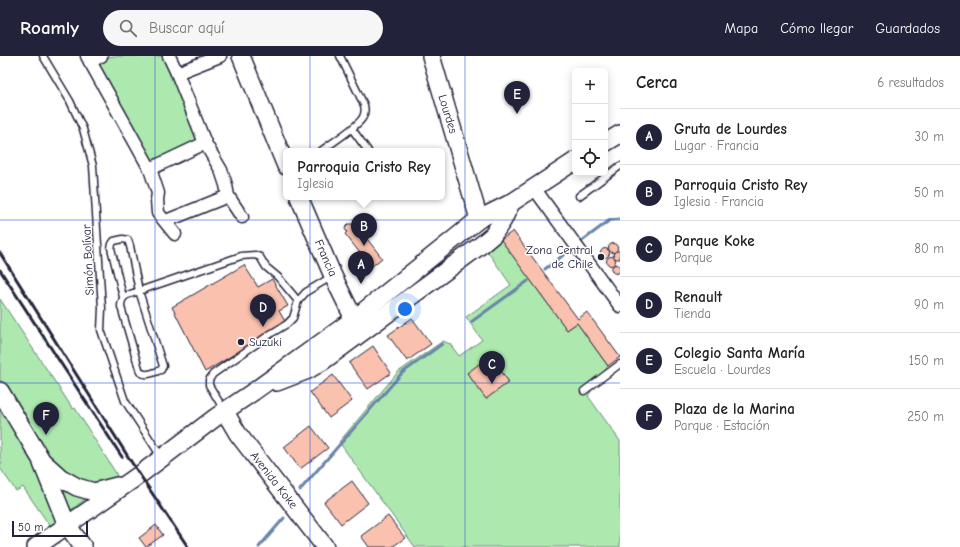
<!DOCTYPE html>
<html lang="es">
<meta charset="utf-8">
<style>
body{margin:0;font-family:"Comic Neue",sans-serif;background:#f6f6f6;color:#222}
.controls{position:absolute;right:12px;top:12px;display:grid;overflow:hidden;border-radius:6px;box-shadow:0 2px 10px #0003}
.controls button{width:36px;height:36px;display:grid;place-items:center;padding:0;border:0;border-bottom:1px solid #e0e0e0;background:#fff;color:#222;font:20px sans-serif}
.scale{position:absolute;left:12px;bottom:10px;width:76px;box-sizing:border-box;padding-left:4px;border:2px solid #22223b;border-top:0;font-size:11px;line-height:14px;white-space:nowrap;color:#22223b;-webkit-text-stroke:3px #fff;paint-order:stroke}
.you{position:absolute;left:405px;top:253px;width:14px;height:14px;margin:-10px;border:3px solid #fff;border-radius:50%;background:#1a73e8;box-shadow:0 0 0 6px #1a73e833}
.badge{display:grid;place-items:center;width:26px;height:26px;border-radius:50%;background:#22223b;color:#fff;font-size:13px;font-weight:700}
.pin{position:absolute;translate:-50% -33px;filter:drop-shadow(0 1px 2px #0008)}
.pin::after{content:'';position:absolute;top:21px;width:14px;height:12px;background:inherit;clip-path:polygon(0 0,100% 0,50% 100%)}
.popup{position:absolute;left:283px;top:92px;width:162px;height:52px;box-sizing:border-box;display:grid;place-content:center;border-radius:6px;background:#fff;filter:drop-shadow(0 1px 3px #0005);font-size:13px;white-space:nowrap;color:#767676}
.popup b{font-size:15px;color:#222}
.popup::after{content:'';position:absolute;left:50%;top:100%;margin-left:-8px;border:8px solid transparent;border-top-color:#fff}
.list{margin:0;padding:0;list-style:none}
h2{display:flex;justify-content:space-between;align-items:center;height:52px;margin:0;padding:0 16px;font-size:17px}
h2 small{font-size:13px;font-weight:400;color:#767676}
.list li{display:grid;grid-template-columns:26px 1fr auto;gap:12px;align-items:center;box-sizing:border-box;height:56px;padding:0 16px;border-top:1px solid #e0e0e0}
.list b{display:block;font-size:15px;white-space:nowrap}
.list p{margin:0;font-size:13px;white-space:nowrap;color:#767676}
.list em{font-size:13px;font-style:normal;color:#767676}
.icon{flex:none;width:22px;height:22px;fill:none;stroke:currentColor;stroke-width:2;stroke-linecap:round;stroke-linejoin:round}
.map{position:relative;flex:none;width:620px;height:491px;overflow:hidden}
header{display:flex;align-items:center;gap:24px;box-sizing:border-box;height:56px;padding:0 20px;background:#22223b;color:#fff}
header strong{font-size:19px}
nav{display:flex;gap:22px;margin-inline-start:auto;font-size:14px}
.search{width:280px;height:36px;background:#f6f6f6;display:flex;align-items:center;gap:10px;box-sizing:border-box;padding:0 14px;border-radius:22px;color:#767676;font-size:15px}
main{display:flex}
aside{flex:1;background:#fff}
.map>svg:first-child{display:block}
.green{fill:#ade9af;stroke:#688675}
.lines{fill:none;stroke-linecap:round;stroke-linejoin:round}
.stream{stroke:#6985a9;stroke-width:3}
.building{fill:#f9c1ae;stroke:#22223b}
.lane-casing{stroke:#22223b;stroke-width:9}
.street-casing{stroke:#22223b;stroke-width:15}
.secondary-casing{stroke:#22223b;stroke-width:20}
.lane{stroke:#fff;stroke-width:6}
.street{stroke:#fff;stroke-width:12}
.secondary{stroke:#fff;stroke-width:17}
.rail{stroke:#22223b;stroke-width:3}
.grid{fill:none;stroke:#1d4ed8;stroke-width:1;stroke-opacity:0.55}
.poi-dot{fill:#22223b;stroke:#fff;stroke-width:1.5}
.labels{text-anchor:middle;stroke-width:3;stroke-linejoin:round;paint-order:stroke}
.street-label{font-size:12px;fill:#22223b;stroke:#fff}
.poi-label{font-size:12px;fill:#22223b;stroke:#fff;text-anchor:end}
</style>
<header>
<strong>Roamly</strong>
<div class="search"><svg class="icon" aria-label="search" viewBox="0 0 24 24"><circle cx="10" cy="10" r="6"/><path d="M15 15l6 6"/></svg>Buscar aquí</div>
<nav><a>Mapa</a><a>Cómo llegar</a><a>Guardados</a></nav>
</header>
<main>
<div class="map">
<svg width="620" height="491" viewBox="0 0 620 491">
<rect width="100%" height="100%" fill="#fff"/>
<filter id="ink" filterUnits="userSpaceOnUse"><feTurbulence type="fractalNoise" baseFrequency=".025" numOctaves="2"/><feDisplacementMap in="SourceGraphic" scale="8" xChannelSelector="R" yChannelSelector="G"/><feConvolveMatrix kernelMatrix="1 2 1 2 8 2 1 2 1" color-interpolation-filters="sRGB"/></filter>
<g filter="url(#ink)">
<g class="green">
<polygon points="112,0 165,0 203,85 151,111 94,8"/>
<polygon points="500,182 567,274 577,267 608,310 588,340 620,385 620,491 415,491 339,386 398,316 443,285 450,288 459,300 482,284 466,261 511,229 485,192"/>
<polygon points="0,243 73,353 75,352 117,419 50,470 23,431 16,435 0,412 0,409 2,408 0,404"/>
</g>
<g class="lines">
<g class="stream">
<polyline points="578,188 610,164 620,163"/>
<polyline points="545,213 574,191"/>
<polyline points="471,266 528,225"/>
<polyline points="300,434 402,317 442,288"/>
<polyline points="259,491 284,462"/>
</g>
</g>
<g class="building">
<polygon points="348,168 352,168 354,171 357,170 382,202 371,211 345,178 347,176 345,173 346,170"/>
<polygon points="513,175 578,263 587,256 620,301 608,310 577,267 567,274 501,184"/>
<circle cx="613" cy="192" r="4.5"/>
<circle cx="605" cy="197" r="4.5"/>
<polygon points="616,195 620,195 620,203 616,203 614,201 613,198"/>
<circle cx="611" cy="205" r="4.5"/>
<circle cx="616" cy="213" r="4.5"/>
<polygon points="244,209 258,231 272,223 288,250 279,255 286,267 205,316 172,251"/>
<polygon points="412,262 431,288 407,305 388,279"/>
<polygon points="373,290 391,317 368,333 349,307"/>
<polygon points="490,300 509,326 486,343 467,317"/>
<polygon points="333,319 352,345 329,362 310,336"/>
<polygon points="311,370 328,392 300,413 284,391"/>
<polygon points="352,425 368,447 341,468 324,446"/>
<polygon points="388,460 405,482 392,491 369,491 361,480"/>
<polygon points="156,469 163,479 146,491 139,482"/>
</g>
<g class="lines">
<defs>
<g id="lane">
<polyline points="43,0 70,45 83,73 93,110 102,252 101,274 125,345 162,402"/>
<polyline points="352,73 368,95"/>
<path d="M 321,95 C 330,88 359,70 363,61 C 365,57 365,53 364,49 L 340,0"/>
<polyline points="579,140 620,110"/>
<path d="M 139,235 L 163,310 L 161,314 C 154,316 147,321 140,316 L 121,251 C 121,238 129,239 139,235 Z"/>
<polyline points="123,241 111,192 112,188 114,185 123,183 128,184 130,190 139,235 241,200 255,199 260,201 266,211 278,221 298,245"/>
<polyline points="584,335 620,308"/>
<polyline points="224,354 209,329 209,324 213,318 272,277 287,268 293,262 298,245 306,236 331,221"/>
</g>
<g id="street">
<polyline points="87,0 150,113 158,137 157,144 158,157 175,178"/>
<polyline points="169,0 177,17 205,87 221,114 226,129 228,140 242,161"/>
<polyline points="90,6 101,0"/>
<polyline points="177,17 220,0"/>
<polyline points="150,113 205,87"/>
<polyline points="534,132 620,250"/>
<polyline points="166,165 228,140"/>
</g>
<g id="secondary">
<polyline points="241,0 286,110"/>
<polyline points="431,0 479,163"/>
<polyline points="605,87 620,78"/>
<polyline points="299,141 333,220 354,263 355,269 354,273"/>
<polyline points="277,326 308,314 323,305 481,189 493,179 503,164 511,147"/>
<polyline points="0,335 42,405 61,422 77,431 94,436 117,430"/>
<polyline points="225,356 238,378 325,491"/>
<polyline points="42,407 67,469 83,491"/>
<polyline points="36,491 142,417 216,361 253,336 354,263 479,163 511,147 575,105"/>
</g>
</defs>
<use href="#lane" class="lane-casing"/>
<use href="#street" class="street-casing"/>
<use href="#secondary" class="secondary-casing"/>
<use href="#lane" class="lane"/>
<use href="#street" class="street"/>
<use href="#secondary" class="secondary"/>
<g class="rail">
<polyline points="0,197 132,407 188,491"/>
<polyline points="0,214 122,401"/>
</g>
</g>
</g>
<path class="grid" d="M 155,0 L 155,491M 310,0 L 310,491M 465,0 L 465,491M 0,164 L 620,164M 0,327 L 620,327"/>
<g class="poi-dot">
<circle cx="601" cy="201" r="4"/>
<circle cx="241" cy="286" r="4"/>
</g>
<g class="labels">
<g class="street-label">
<text transform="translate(448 58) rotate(73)" y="4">Lourdes</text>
<text transform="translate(326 202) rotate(66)" y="4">Francia</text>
<text transform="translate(88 204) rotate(-93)" y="4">Simón Bolívar</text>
<text transform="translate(274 424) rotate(52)" y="4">Avenida Koke</text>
</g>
<g class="poi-label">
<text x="593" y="198">Zona Central<tspan x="593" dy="14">de Chile</tspan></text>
<text x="249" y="290" text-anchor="start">Suzuki</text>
</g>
</g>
</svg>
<div class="controls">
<button>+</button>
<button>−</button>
<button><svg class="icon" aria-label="locate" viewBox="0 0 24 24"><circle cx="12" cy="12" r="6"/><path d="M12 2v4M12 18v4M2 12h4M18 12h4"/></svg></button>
</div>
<div class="scale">50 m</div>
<div class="you"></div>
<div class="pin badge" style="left:361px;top:228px">A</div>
<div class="pin badge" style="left:364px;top:190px">B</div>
<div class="popup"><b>Parroquia Cristo Rey</b>Iglesia</div>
<div class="pin badge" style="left:492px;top:328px">C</div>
<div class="pin badge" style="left:263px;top:271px">D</div>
<div class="pin badge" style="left:517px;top:58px">E</div>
<div class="pin badge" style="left:46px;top:379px">F</div>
</div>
<aside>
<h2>Cerca<small>6 resultados</small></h2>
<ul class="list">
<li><span class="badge">A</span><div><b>Gruta de Lourdes</b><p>Lugar · Francia</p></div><em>30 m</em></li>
<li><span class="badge">B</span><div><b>Parroquia Cristo Rey</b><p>Iglesia · Francia</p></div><em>50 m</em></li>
<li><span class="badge">C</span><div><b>Parque Koke</b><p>Parque</p></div><em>80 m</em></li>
<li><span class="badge">D</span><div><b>Renault</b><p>Tienda</p></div><em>90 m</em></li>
<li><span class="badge">E</span><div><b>Colegio Santa María</b><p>Escuela · Lourdes</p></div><em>150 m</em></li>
<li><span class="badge">F</span><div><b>Plaza de la Marina</b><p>Parque · Estación</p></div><em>250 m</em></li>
</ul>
</aside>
</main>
